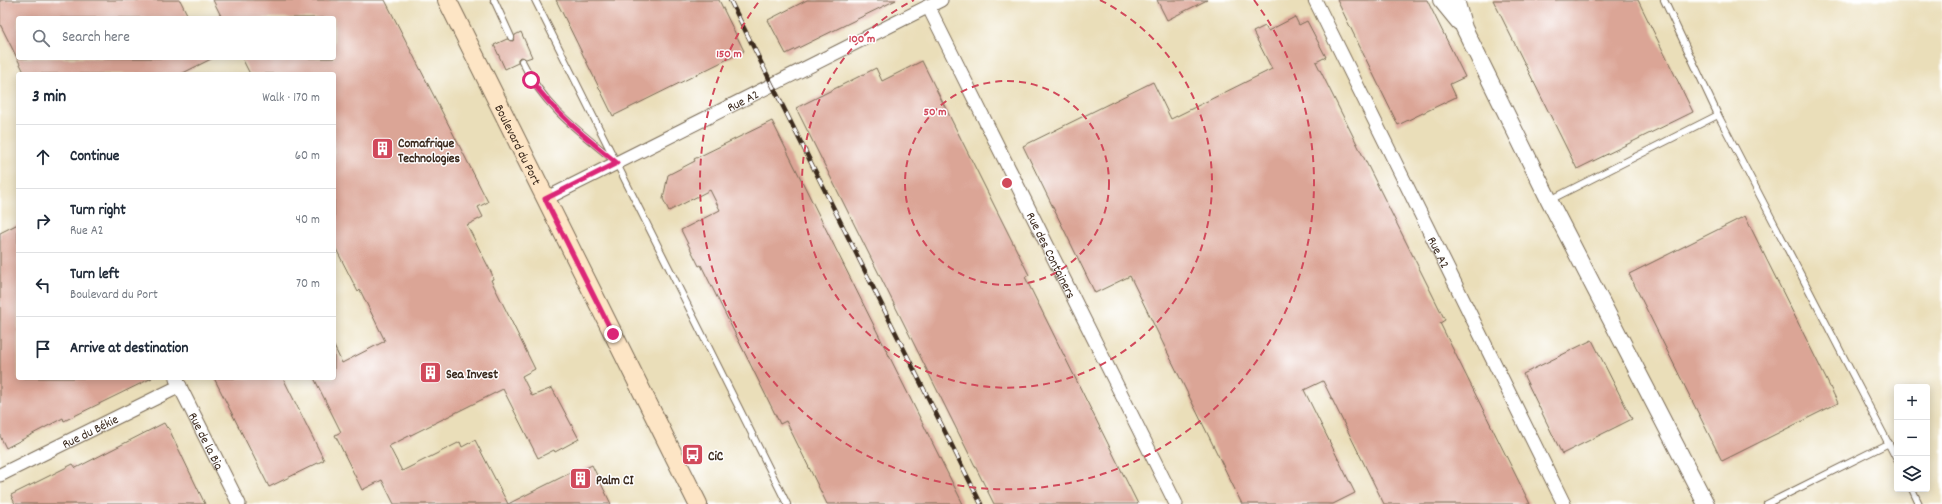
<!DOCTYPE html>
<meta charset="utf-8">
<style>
body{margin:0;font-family:Dekko,sans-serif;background:#f2f2f3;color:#1f2937}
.controls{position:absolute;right:12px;bottom:12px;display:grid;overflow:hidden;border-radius:4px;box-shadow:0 2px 10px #0003}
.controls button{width:36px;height:36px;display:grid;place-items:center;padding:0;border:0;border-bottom:1px solid #e0e1e3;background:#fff;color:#1f2937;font:20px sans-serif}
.stop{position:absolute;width:12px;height:12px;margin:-9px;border:3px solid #db2777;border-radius:50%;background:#fff}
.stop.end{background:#db2777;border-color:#fff;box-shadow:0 1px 4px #0008}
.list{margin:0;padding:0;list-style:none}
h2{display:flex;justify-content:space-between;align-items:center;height:52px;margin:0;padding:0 16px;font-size:17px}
h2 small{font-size:13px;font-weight:400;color:#747a83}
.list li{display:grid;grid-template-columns:26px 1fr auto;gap:12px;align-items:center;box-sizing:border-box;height:64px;padding:0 16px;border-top:1px solid #e0e1e3}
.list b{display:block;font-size:15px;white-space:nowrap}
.list p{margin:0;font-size:13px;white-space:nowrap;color:#747a83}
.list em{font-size:13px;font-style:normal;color:#747a83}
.icon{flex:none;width:22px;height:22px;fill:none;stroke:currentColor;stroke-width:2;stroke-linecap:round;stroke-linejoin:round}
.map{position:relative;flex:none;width:1942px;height:504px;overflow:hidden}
.search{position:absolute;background:#fff;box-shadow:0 2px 10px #0003;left:16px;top:16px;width:320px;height:44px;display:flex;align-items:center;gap:10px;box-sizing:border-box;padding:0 14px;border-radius:4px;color:#747a83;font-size:15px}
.panel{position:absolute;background:#fff;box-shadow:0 2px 10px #0003;left:16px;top:72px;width:320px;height:308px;border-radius:4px}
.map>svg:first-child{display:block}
.building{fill:#dba596}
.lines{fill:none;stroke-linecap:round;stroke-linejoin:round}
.service-casing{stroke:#786954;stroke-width:8}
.minor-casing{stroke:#786954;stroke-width:15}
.tertiary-casing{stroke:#786954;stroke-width:18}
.secondary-casing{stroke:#786954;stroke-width:20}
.service{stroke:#fff;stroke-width:6}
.minor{stroke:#fff;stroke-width:13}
.tertiary{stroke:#fff;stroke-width:16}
.secondary{stroke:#fde5c5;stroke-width:18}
.rail-casing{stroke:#3b2a1e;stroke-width:4.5}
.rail{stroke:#fff;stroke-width:3;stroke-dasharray:9;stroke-linecap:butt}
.route{stroke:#db2777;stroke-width:5}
.ring{fill:none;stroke:#d1495b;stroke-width:2;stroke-dasharray:7 5}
.labels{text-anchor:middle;stroke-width:3;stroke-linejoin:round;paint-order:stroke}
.street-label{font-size:13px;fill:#3b2a1e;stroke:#fff}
.poi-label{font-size:13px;font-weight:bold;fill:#3b2a1e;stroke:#fff;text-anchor:start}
.centre{fill:#d1495b;stroke:#fff;stroke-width:2}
.ring-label{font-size:12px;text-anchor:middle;font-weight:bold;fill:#d1495b;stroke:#fff;stroke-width:3;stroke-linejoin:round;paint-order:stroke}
</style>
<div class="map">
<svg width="1942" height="504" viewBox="0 0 1942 504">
<rect width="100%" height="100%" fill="#fff"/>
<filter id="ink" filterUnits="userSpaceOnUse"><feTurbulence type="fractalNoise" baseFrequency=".025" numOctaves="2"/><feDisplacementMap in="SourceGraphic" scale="8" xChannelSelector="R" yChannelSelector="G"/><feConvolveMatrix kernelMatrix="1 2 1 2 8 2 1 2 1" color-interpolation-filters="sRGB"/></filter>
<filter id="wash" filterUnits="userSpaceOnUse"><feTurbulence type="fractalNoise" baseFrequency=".012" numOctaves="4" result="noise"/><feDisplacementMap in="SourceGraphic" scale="16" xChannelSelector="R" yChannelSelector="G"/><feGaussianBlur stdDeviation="0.9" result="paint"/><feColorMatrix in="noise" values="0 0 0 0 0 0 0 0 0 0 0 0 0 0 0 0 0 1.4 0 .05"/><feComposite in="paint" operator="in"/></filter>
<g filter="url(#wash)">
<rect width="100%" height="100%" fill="#eadeb9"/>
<g id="blocks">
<g class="building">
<polygon points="0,0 180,0 189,18 18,18 18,58 213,58 181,74 25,74 0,24"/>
<polygon points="213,0 385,0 488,202 478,207 483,217 467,225 492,274 493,279 491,280 535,369 522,376 532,396 552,388 579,439 555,452 554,450 538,458 503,389 389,446 402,471 460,442 462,447 475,440 508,504 576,470 578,472 592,465 611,504 394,504 382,480 362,490 335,435 341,432 314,378 334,378 334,346 342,363 385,341 360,290 358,292 334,245 334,74 250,74 242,58 334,58 334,18 222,18"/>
<polygon points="556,0 719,0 744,51 613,116"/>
<polygon points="807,0 896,0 786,54 768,20"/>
<polygon points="1157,0 1207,0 1167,20"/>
<polygon points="1337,0 1427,0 1465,77 1450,84 1456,97 1398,125"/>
<polygon points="1493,0 1638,0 1693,112 1577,169"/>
<polygon points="1295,17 1299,25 1307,21 1326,57 1316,62 1445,320 1440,323 1530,504 1384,504 1323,381 1304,390 1355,493 1333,504 1242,504 1130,276 1095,293 1023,146 1153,82 1171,119 1272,69 1253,32 1265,26 1268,31"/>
<polygon points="521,32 532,57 526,59 520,57 518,59 518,63 505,69 494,45 507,39 513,41 515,35"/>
<polygon points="922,61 1029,275 1025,277 1138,504 994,504 796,108 876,68 882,81"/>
<polygon points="772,121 935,448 963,504 827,504 786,421 780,424 701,265 699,266 681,230 720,210 710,190 669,211 663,199 668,175 695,161 694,159"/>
<polygon points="1745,216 1838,403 1722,461 1629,274"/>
<polygon points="18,224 18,378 152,378 64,421 63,418 6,448 0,436 0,233"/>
<polygon points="1592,340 1632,419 1562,454 1523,374"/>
<polygon points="214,378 283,378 324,460 269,487"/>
<polygon points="164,423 167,428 168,427 205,504 15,504 11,495 73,464 76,468"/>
</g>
</g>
</g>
<g filter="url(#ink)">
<use href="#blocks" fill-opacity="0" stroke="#786954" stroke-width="1"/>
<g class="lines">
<defs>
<g id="service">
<polyline points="494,0 511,37"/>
<polyline points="535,0 787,504"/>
<polyline points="1664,0 1718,115 1897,460"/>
<path d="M 522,61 C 543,105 577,130 614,160"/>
<polyline points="1550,200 1718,115"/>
<polyline points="1912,489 1919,504"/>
<polyline points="1767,504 1889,443"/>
</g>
<g id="minor">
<path id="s1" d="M 1315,0 L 1564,504"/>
<path id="s2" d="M 928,6 L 1176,504"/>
<path id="s3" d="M 545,199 L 941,0"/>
<path id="s4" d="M 176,379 L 239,504"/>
<path id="s5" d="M 0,475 L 180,386"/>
</g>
<g id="tertiary">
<polyline points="1441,0 1459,22"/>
<polyline points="1456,0 1464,28 1549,200 1706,504"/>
</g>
<g id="secondary">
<path id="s6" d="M 447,0 L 698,504"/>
</g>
</defs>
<use href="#service" class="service-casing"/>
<use href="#minor" class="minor-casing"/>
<use href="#tertiary" class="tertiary-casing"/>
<use href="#secondary" class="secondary-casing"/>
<use href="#service" class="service"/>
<use href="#minor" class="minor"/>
<use href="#tertiary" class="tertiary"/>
<use href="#secondary" class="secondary"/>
<defs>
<polyline id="rail" points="730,0 981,504"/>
</defs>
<use href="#rail" class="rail-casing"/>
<use href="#rail" class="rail"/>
</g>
</g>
<g class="lines" filter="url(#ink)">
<path class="route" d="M 531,80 C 555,113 585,137 617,163 L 545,199 L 613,334"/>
</g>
<g class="ring">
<circle cx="1007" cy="183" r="102"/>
<path d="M1100 0A205 205 0 1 1 914 0"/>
<path d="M1254 0A307 307 0 1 1 760 0"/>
</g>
<defs>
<symbol id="building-square" viewBox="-11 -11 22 22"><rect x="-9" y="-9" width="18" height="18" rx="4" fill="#d1495b" stroke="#fff"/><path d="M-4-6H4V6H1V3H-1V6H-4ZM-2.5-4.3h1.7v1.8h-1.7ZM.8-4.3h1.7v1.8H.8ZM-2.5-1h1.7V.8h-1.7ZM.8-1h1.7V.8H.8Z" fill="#fff"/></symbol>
<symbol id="bus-square" viewBox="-11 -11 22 22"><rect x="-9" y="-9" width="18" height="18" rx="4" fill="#d1495b" stroke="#fff"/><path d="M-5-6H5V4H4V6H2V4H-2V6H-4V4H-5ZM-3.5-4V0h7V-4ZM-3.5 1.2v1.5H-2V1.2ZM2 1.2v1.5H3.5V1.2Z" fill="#fff"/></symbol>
</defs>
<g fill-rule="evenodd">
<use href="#building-square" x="370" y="136" width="25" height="25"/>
<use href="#building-square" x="418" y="360" width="25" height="25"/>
<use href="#bus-square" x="680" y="442" width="25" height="25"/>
<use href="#building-square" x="568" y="466" width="25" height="25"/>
</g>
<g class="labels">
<g class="street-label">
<text dy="5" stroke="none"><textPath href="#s3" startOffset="221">Rue A2</textPath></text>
<text dy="5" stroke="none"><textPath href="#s6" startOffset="161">Boulevard du Port</textPath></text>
<text dy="5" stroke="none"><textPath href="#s1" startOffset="281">Rue A2</textPath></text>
<text dy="5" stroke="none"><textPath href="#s2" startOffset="278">Rue des Containers</textPath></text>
<text dy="5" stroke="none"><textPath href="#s5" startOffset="100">Rue du Békie</textPath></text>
<text dy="5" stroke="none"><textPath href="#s4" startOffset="69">Rue de la Bia</textPath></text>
</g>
<g class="poi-label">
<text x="398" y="147">Comafrique<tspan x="398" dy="15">Technologies</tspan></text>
<text x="446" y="378">Sea Invest</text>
<text x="708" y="460">CiC</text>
<text x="596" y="484">Palm CI</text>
</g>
</g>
<circle cx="1007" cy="183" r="6" class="centre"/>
<g class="ring-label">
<text x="862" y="42">100 m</text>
<text x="729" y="57">150 m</text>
<text x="935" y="115">50 m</text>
</g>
</svg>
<div class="controls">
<button>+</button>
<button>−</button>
<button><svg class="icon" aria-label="layers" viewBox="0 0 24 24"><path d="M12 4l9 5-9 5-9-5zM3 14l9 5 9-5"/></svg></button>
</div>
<div class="stop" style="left:531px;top:80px"></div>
<div class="stop end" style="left:613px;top:334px"></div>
<div class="search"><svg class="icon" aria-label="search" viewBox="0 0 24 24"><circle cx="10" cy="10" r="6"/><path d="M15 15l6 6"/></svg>Search here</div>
<section class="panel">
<h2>3 min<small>Walk · 170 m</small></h2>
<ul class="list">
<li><svg class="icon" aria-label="ahead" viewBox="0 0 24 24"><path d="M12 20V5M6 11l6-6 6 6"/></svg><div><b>Continue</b></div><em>60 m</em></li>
<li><svg class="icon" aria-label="right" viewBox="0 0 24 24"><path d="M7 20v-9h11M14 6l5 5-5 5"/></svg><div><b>Turn right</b><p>Rue A2</p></div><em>40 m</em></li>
<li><svg class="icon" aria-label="left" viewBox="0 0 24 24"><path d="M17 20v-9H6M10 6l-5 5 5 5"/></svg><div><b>Turn left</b><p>Boulevard du Port</p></div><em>70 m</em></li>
<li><svg class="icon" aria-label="arrive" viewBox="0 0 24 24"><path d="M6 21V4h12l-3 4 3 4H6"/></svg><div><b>Arrive at destination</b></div></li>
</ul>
</section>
</div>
